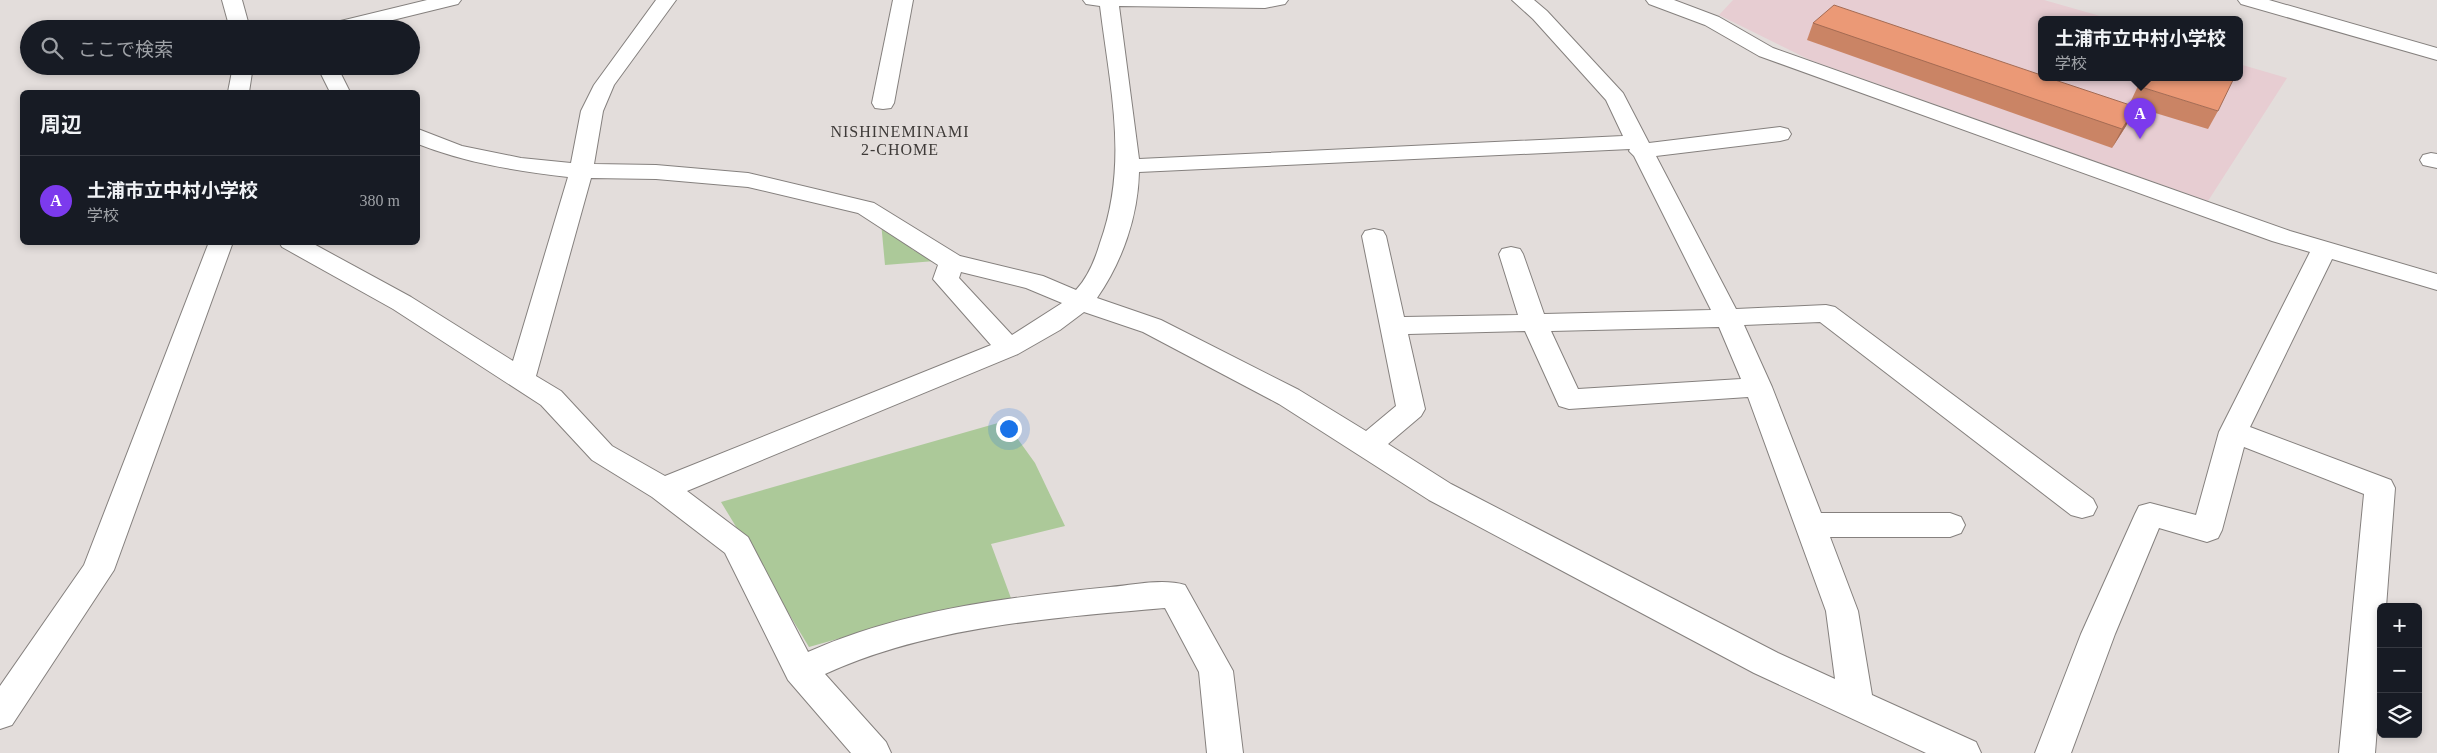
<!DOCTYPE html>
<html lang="ja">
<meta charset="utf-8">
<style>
body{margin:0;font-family:"Times New Roman","Noto Sans JP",serif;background:#242831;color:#f1f3f6}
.controls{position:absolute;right:15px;bottom:15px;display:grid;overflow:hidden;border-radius:8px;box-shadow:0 2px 8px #0003}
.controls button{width:45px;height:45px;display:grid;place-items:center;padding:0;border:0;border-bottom:1px solid #363941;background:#171b24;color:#f1f3f6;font:25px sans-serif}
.you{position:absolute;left:1008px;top:428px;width:18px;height:18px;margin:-12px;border:4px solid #fff;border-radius:50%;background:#1a73e8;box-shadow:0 0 0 8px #1a73e833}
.badge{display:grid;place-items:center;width:32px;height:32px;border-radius:50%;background:#7c3aed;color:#fff;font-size:16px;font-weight:700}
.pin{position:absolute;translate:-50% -41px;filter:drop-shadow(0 1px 2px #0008)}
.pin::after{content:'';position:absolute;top:26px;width:18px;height:15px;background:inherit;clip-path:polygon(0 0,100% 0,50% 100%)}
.popup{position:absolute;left:2038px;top:16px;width:205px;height:65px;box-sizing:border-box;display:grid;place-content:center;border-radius:8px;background:#171b24;filter:drop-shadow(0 1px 4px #0005);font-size:16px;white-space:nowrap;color:#9ea1a6}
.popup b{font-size:19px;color:#f1f3f6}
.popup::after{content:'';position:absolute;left:50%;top:100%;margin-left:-10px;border:10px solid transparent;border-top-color:#171b24}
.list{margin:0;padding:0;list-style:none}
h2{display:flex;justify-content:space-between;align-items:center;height:65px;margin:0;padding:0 20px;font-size:21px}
h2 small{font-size:16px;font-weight:400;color:#9ea1a6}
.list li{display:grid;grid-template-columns:32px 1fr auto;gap:15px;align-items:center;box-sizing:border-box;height:90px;padding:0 20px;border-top:1px solid #363941}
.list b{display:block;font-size:19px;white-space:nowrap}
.list p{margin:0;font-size:16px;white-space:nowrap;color:#9ea1a6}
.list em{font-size:16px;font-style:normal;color:#9ea1a6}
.icon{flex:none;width:28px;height:28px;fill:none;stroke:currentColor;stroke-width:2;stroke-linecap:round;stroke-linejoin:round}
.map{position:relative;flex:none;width:2437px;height:753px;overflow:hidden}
.search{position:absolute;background:#171b24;box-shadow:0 2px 8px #0003;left:20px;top:20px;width:400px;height:55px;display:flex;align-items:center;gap:12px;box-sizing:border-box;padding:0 18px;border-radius:28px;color:#9ea1a6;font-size:19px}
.panel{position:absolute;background:#171b24;box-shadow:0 2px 8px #0003;left:20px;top:90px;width:400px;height:155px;border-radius:8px}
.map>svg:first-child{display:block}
.education{fill:#e7cdd2}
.green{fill:#acc999}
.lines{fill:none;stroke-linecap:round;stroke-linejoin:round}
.street-casing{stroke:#85807e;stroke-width:2}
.street{fill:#fff;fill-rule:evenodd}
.wall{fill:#ca8465}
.shaded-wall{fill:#a46b53}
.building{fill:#eb9976;stroke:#a46b53}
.labels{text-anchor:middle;stroke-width:4;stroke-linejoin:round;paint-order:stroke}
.neighbourhood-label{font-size:16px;letter-spacing:1px;fill:#3e3a38;stroke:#e3dddb}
</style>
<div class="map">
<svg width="2437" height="753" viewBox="0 0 2437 753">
<rect width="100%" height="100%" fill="#e3dddb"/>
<polygon class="education" points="1733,0 2044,0 2114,20 2041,20 2041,78 2239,78 2239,64 2287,78 2208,201 1810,60 1719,15"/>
<g class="green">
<polygon points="881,222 913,250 935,261 885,265"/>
<polygon points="1005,421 1035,463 1065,526 991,544 1015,609 894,623 809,647 721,502"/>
</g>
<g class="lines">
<defs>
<g id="street">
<polygon points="222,0 242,0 250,29 230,29"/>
<polygon points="427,0 461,0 458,4 356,29 321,29 324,25"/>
<path d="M 656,0 L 676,0 L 614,85 L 603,111 L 594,164 L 656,165 L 748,173 L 874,203 L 960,256 L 1043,276 L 1076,290 C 1088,277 1095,260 1100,243 C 1129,163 1110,88 1100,6 L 1086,4 L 1083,0 L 1288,0 L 1285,4 L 1265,8 L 1119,6 L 1139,159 L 1623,136 L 1606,100 L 1533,19 L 1512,0 L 1534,0 L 1547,11 L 1623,93 L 1649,143 L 1780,127 L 1788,129 L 1791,134 L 1788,139 L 1780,141 L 1656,156 L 1736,309 L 1826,305 L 1835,307 L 2093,499 L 2097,507 L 2093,515 L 2082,518 L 2071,515 L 1820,322 L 1744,325 L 1772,387 L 1821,513 L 1950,513 L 1961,517 L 1965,525 L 1961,533 L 1950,537 L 1830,537 L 1858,611 L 1872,695 L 1976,742 L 1981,753 L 1926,753 L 1754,673 L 1429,500 L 1279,404 L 1143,332 L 1084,312 L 1060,330 L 1018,354 L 687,491 L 748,537 L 808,652 C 902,610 1009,597 1110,587 C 1134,585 1163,578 1185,585 L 1233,671 L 1243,753 L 1207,753 L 1199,672 L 1165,608 C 1051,618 930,626 825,674 L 886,742 L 891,753 L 851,753 L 788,680 L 725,553 L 652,497 L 592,460 L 541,405 L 393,309 L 282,247 L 279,242 L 310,242 L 411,297 L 513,361 L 568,177 C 516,171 466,163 418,144 L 418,129 L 462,146 L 521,158 L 571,163 L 581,111 L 594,85 ZM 1630,149 L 1629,151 L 1634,156 L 1711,310 L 1544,314 L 1523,254 L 1520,249 L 1511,247 L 1502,249 L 1499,254 L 1518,315 L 1404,317 L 1386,236 L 1383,231 L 1374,229 L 1365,231 L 1362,236 L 1396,406 L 1366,431 L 1299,390 L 1161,320 L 1097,298 C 1122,262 1138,217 1139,172 ZM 591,178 L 656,179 L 748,187 L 858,213 L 938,265 L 933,279 L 991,345 L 665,476 L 612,446 L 561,391 L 536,376 ZM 961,272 L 1026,288 L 1062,303 L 1012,335 L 959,278 ZM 1719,327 L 1741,379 L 1578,389 L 1551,331 ZM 1525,331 L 1559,406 L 1569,409 L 1748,397 L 1826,611 L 1835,679 L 1778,653 L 1451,484 L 1388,444 L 1421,416 L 1425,409 L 1408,334 Z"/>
<polygon points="893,0 913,0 894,103 891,108 883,109 875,108 872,103"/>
<polygon points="1646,0 1674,0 1719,17 1773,48 2290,231 2437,274 2437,290 2332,259 2250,427 2391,480 2395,488 2386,607 2381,607 2381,676 2375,753 2339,753 2364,494 2244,447 2222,530 2218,538 2207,542 2159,528 2115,634 2071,753 2035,753 2081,634 2135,514 2139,506 2150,503 2196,515 2219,432 2310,252 2272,241 1759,56 1705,25 1649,4"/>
<polygon points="2238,0 2269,0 2437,48 2437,60 2241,4"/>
<polygon points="233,66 253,66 249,92 228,92"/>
<polygon points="317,66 337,66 350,92 330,92"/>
<polygon points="2431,153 2437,154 2437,168 2423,165 2420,160 2423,155"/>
<polygon points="209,242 233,242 114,570 12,725 0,729 0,686 84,565"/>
</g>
</defs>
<use href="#street" class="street-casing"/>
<use href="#street" class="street"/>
</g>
<g class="wall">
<polygon points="1813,23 2136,107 2126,126 2112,148 1807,40"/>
<polygon points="2138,86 2218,111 2208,129 2129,105"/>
</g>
<polygon class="shaded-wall" points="2136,107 2126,126 2112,148 2122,129"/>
<g class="building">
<polygon points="1834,5 2041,75 2041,78 2049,78 2136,107 2122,129 1813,23"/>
<polygon points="2144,78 2234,78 2218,111 2138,86"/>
</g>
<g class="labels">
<g class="neighbourhood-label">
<text x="900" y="137">NISHINEMINAMI<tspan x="900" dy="18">2-CHOME</tspan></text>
</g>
</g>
</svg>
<div class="controls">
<button>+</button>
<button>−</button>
<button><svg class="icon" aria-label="layers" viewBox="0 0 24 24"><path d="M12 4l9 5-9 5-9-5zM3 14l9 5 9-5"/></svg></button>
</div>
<div class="you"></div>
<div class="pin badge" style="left:2140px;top:139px">A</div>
<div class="popup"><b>土浦市立中村小学校</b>学校</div>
<div class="search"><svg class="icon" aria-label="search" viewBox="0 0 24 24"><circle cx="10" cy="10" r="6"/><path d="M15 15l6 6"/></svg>ここで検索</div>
<section class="panel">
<h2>周辺<small></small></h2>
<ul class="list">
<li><span class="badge">A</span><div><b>土浦市立中村小学校</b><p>学校</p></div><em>380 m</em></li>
</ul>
</section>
</div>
